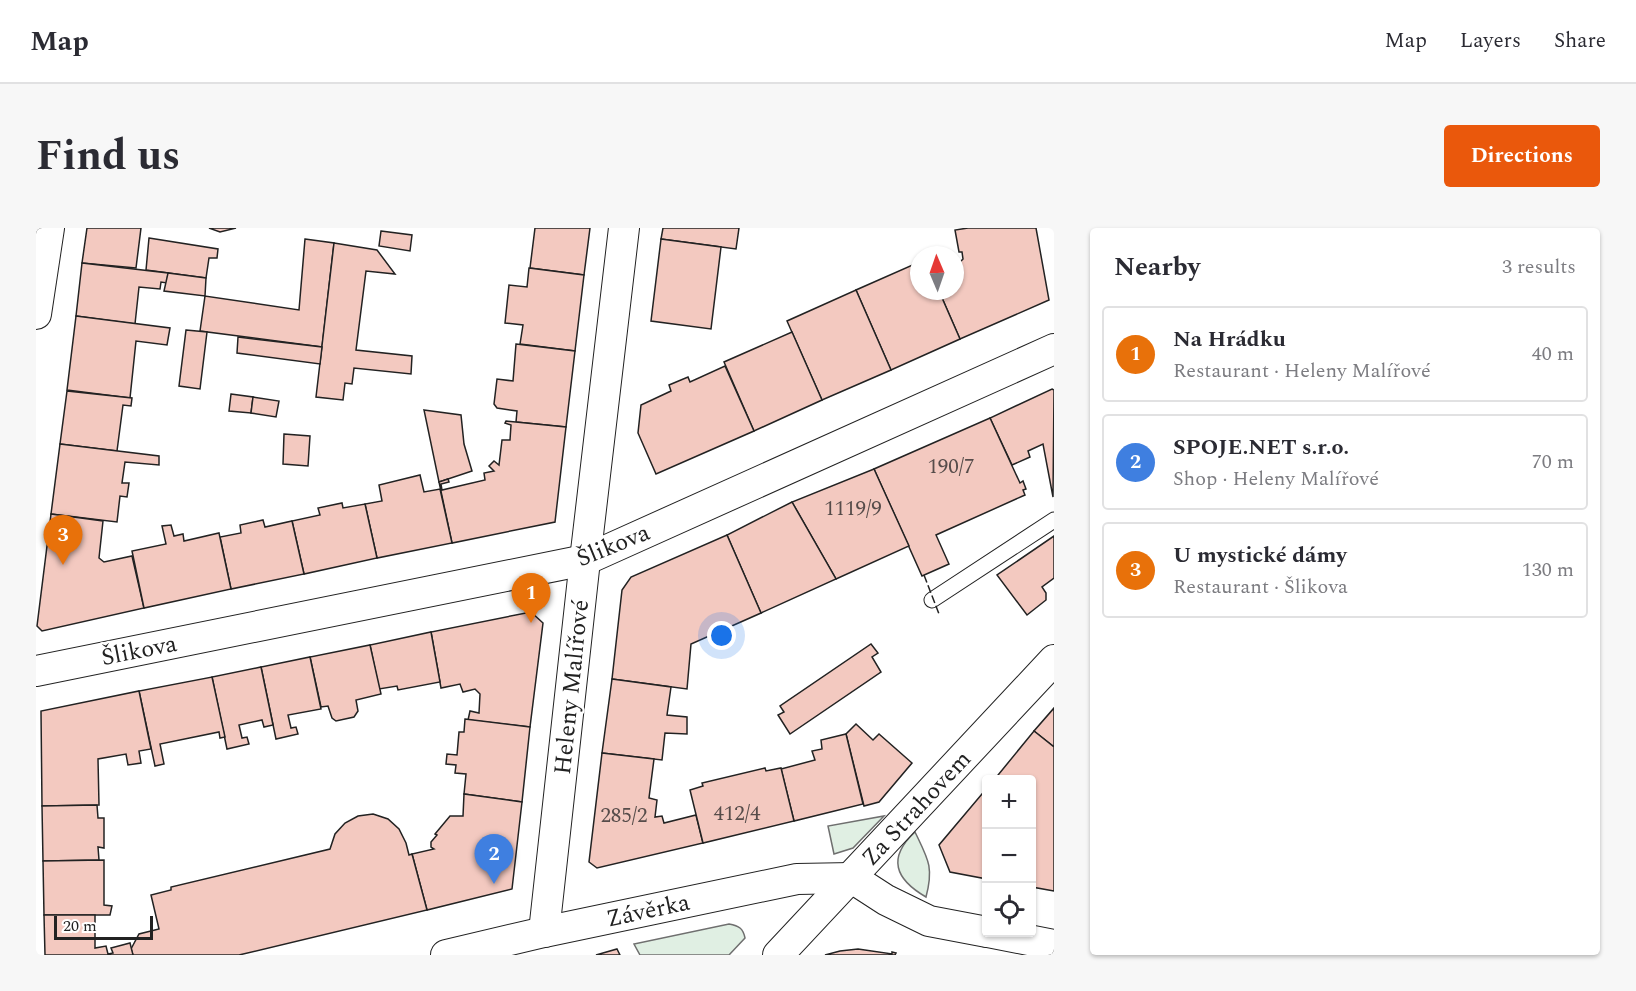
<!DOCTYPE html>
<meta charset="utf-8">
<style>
body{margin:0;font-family:Spectral,serif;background:#f7f7f7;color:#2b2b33}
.controls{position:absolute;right:18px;bottom:18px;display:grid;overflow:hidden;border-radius:6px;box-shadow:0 2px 4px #0004}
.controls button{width:54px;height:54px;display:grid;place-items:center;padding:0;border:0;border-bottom:2px solid #e1e1e2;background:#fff;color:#2b2b33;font:30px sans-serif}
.compass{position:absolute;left:874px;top:18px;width:54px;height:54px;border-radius:50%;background:#fff;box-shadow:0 2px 4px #0004;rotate:358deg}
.scale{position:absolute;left:18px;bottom:15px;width:99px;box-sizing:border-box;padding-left:6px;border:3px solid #222;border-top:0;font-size:16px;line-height:21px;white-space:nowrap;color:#222;-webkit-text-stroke:4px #fff;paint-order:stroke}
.you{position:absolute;left:686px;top:408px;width:21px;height:21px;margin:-15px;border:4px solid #fff;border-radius:50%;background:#1a73e8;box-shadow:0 0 0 9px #1a73e833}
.badge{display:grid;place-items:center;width:39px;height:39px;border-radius:50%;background:#ea580c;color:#fff;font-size:20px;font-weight:700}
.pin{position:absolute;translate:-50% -50px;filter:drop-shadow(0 2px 3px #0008)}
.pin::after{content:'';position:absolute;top:32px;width:21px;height:18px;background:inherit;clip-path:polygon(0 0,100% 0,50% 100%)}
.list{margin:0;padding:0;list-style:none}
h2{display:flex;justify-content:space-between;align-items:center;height:78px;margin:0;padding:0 24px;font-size:26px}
h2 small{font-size:20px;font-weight:400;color:#7c7c81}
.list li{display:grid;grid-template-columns:39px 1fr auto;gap:18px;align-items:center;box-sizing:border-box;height:96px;margin:0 12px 12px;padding:0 12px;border:2px solid #e1e1e2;border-radius:6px}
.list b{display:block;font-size:22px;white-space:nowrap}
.list p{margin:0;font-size:20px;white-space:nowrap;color:#7c7c81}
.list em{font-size:20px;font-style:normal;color:#7c7c81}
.icon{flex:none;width:33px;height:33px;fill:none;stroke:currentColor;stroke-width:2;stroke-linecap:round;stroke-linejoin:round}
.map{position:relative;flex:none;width:1018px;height:727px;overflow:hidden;border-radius:6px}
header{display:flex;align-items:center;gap:36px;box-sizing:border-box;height:84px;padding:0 30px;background:#fff;border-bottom:2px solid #e1e1e2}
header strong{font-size:28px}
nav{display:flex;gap:33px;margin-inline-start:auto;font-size:21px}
.intro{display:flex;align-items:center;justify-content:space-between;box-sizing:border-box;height:144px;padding:0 36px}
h1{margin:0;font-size:42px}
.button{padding:15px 27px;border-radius:6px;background:#ea580c;color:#fff;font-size:21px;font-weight:700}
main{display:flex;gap:36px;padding:0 36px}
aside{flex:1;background:#fff;border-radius:6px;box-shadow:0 2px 4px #0004}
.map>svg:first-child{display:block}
.green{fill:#e0efe3;stroke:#6f6f6f;stroke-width:1.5}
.building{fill:#f3c9c0;stroke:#222;stroke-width:1.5}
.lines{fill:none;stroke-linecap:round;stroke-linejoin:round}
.lane-casing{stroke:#222;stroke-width:17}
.street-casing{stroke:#222;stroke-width:32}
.lane{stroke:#fff;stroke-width:15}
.street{stroke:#fff;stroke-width:30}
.fence{stroke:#222;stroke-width:1.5;stroke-dasharray:8 3;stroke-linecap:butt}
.labels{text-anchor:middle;stroke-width:4.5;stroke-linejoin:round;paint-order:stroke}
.number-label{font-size:21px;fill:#564c4a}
.street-label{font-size:24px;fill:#222;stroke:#fff}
</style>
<header>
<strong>Map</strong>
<nav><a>Map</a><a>Layers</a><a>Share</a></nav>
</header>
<div class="intro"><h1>Find us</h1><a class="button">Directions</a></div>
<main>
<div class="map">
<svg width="1018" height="727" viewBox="0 0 1018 727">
<rect width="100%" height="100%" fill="#fff"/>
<g class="green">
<polygon points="848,588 817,620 798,626 792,598"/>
<path d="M 879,604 C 892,631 898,639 890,669 C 859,651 851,630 879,604 Z"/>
<path d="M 693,696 C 703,698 707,700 709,710 L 693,727 L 604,727 L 598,716 Z"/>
</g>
<g class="building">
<polygon points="51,0 105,0 100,40 46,35"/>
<polygon points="173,0 200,0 184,4"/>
<polygon points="499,0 554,0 548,47 494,40"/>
<polygon points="627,0 703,0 700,21 625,11"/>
<polygon points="932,0 1000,0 1013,72 924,111 903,63 919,63 919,39 927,31 926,24 923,24 919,2"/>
<polygon points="345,3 376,7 374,23 343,18"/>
<polygon points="113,10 182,21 181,30 173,30 170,50 110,42"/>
<polygon points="269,11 298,15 286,119 164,103 169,68 263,82"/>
<polygon points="625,11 685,19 675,101 615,93"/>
<polygon points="298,15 341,22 359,46 330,43 320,122 376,128 375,146 318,140 316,156 309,155 307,172 280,169"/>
<polygon points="46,35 132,45 131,55 125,54 124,61 103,59 99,96 40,88"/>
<polygon points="881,35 883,36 883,63 903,63 924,111 855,142 820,62"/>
<polygon points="493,40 548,47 539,123 484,116 487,97 469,95 473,57 491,59"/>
<polygon points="132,45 170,50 169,68 128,63"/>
<polygon points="820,62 855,142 786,172 751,93"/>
<polygon points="40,88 134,100 131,117 100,113 94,170 31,162"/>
<polygon points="150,102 171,104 164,161 143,158"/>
<polygon points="756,104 786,172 718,203 688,134"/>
<polygon points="202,109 286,119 284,136 201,125"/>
<polygon points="480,116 539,123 530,199 480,194 481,183 461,180 458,176 461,151 477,153"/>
<polygon points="689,138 718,203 620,246 602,205 605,177 635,163 633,157 652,149 654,154"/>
<polygon points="1016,161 1018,162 1017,269 1007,216 992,223 994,229 976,237 954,190"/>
<polygon points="31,163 96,170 95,178 87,177 81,223 24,216"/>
<polygon points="195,166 217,169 215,185 193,183"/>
<polygon points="217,169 243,173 240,189 215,185"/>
<polygon points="388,182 425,187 428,216 436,243 403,254"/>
<polygon points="954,190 984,255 987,253 990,261 987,262 989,267 900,307 913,336 886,348 838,241"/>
<polygon points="470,193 530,199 519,294 416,315 403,254 412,251 413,254 405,256 406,262 449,252 448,245 458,243 453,238 458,233 463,237 466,212 474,212 475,197 469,195"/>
<polygon points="248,206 274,208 272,238 247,236"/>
<polygon points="24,216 123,228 123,237 89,234 86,255 93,255 91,269 84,268 81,294 15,286"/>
<polygon points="838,241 873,318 800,351 756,274"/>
<polygon points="384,247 388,264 404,261 416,315 341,330 329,276 346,273 343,257"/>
<polygon points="756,274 800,351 725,385 691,307"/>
<polygon points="306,275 307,280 329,276 341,330 268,346 256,293 284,287 282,280"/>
<polygon points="15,286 67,293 63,330 68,334 96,328 108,380 6,403 1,398"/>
<polygon points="227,292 229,299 256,293 268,346 195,361 184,309 205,305 204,297"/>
<polygon points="135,297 138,308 147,306 148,313 183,305 195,361 108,380 96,323 130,316 126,298"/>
<polygon points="691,307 725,385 655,416 651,461 576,451 586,362 595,349"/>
<polygon points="1018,308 1018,350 1006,359 1010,365 1010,372 991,387 961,347"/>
<polygon points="495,384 507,395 494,499 432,492 434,483 443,485 444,466 439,461 427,464 424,456 405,460 395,404"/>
<polygon points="395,404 404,454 362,462 361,458 343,461 334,417"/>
<polygon points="835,416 842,425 836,429 845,444 754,506 742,487 748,484 744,478"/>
<polygon points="334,417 345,466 320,472 322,483 318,489 300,493 296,490 292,478 285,479 274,429"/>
<polygon points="274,429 285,481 252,487 255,500 260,499 262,506 240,511 225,439"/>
<polygon points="225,439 237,497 228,499 226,492 203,497 206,510 211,509 213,516 191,521 176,449"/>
<polygon points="176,449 189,509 184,510 183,504 124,516 128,536 119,538 103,463"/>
<polygon points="576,451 635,459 631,487 651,489 651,506 629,505 626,532 566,525"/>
<polygon points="103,463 115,521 103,523 105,535 92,537 90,526 62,531 63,577 6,578 5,483"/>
<polygon points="1018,480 1018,519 998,503"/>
<polygon points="429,491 494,499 486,574 428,566 430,546 419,545 420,537 410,536 411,526 421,527 423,504 428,504"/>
<polygon points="820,496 837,512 843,506 876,535 843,574 828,578 810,506"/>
<polygon points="998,503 1018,519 1018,663 996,659 996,552 958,552"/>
<polygon points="810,506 827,576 758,593 745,541 779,532 776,523 786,521 785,512"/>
<polygon points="566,525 618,531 613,570 621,572 619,589 626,588 628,595 660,587 667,615 561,640 553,634"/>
<polygon points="729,540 730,543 745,540 758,593 667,615 654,562 667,558 666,555"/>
<polygon points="951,560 951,651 914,644 903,617"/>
<polygon points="428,566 486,574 476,661 391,682 376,626 398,621 395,619 395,614 401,607 399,606 414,588 427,588"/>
<polygon points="61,577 62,590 68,590 68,620 62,619 63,632 7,633 6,578"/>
<polygon points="337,586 352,591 363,601 370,615 373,627 376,626 391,682 203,727 97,727 95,721 103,706 123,701 115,667 135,662 135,659 294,621 299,606 309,595 322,588"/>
<polygon points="68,632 68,677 76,678 74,687 8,687 7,633"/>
<polygon points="8,687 59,687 59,720 70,718 72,726 77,725 75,720 94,715 97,727 9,727"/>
<polygon points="581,721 584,727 560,727"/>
<polygon points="822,721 856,726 856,724 860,725 859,727 789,727 804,723"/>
</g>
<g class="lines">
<defs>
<polyline id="lane" points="896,372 1018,292"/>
<g id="street">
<polyline points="0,86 13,0"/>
<polyline points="0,443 549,332 1018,121"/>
<polyline points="816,650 850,672 893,693 951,704"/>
<polyline points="508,704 549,332 588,0"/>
<polyline points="952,704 1018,717"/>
<polyline points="410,727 508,704 761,651 816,650"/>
<polyline points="742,727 1018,432"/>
</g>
</defs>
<use href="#lane" class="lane-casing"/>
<use href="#street" class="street-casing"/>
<use href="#lane" class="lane"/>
<use href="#street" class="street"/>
<polyline class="fence" points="888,347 903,386"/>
</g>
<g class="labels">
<g class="number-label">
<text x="915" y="245">190/7</text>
<text x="817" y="287">1119/9</text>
<text x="701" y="592">412/4</text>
<text x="588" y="594">285/2</text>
</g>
<g class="street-label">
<text transform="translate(577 317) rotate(-22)" y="8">Šlikova</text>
<text transform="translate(103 422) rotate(-11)" y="8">Šlikova</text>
<text transform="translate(535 459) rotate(-84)" y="8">Heleny Malířové</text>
<text transform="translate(880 580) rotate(-47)" y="8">Za Strahovem</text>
<text transform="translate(612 682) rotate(-12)" y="8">Závěrka</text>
</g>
</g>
</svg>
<div class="controls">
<button>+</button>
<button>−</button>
<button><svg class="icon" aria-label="locate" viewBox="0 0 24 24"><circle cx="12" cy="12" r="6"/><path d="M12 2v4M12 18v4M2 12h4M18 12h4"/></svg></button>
</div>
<svg class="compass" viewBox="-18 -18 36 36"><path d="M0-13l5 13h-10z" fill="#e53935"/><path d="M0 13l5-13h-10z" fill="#7c7c81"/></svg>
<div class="scale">20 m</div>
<div class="you"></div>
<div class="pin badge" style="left:495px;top:395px;background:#e8710a">1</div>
<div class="pin badge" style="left:458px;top:656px;background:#3f7fe0">2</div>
<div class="pin badge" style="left:27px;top:337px;background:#e8710a">3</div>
</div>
<aside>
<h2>Nearby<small>3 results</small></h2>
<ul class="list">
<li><span class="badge" style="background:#e8710a">1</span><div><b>Na Hrádku</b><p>Restaurant · Heleny Malířové</p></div><em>40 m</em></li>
<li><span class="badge" style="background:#3f7fe0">2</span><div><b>SPOJE.NET s.r.o.</b><p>Shop · Heleny Malířové</p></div><em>70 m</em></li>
<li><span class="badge" style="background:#e8710a">3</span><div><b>U mystické dámy</b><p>Restaurant · Šlikova</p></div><em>130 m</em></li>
</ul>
</aside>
</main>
